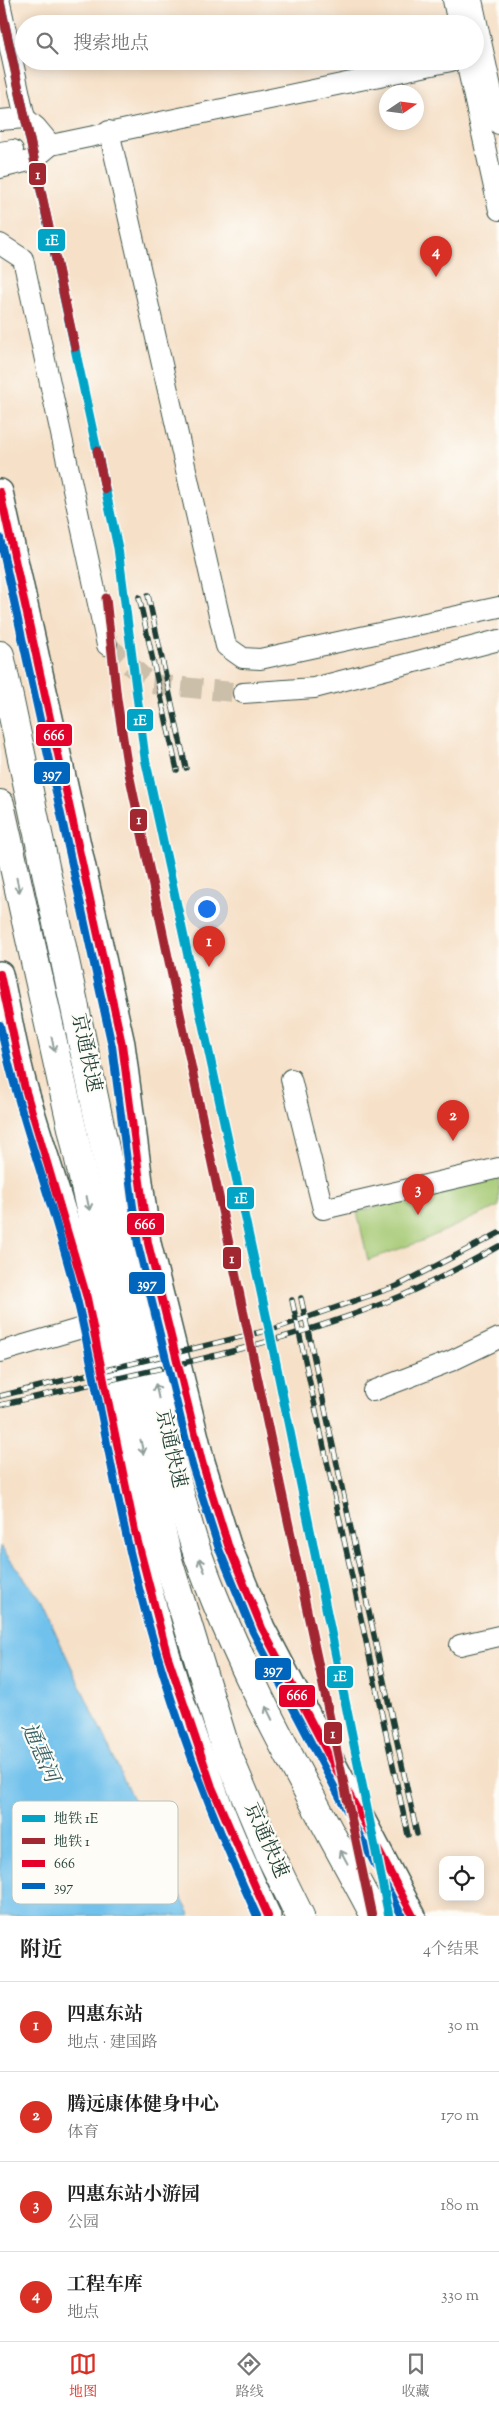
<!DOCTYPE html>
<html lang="zh">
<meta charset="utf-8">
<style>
body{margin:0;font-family:"Sorts Mill Goudy","Noto Serif SC",serif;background:#f6f6f6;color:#222}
.controls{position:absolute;right:15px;bottom:15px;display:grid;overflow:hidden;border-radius:10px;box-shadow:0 2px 12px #0003}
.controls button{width:45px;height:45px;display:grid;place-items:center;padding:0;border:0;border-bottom:1px solid #e0e0e0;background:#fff;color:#222;font:25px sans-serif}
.compass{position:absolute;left:379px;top:85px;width:45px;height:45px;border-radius:50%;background:#fff;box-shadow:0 2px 12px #0003;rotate:77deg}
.you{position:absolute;left:206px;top:908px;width:18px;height:18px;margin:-12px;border:4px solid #fff;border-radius:50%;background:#1a73e8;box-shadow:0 0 0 8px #1a73e833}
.badge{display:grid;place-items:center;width:32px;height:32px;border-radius:50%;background:#d93025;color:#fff;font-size:16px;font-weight:700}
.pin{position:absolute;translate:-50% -41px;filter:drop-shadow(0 1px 2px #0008)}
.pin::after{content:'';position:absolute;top:26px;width:18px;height:15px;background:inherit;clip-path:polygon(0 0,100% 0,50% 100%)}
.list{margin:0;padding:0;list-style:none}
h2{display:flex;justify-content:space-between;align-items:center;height:65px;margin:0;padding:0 20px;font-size:21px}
h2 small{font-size:16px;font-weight:400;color:#767676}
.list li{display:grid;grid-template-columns:32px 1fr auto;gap:15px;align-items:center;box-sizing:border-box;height:90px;padding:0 20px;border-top:1px solid #e0e0e0}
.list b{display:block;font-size:19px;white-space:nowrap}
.list p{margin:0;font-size:16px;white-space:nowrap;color:#767676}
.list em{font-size:16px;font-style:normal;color:#767676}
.icon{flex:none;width:28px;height:28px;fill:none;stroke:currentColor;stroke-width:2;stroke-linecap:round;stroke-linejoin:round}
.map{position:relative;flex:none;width:499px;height:1916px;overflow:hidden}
.search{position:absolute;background:#fff;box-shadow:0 2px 12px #0003;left:15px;right:15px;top:15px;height:55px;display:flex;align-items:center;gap:12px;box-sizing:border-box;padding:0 18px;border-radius:28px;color:#767676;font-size:19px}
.sheet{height:425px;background:#fff}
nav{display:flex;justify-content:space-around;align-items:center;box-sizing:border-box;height:70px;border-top:1px solid #e0e0e0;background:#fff;font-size:14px;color:#767676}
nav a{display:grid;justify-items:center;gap:2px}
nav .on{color:#d93025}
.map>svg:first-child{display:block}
.green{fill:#a5c973;stroke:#628354}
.water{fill:#70c1ec;stroke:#487f90}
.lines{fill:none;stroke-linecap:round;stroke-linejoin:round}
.minor-tunnel{stroke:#cbbfaa;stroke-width:20;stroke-dasharray:20 10;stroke-linecap:butt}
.minor-casing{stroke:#3f554a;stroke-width:22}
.major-casing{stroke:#3f554a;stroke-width:28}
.highway-casing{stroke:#3f554a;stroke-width:30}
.minor{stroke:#fff;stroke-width:20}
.major{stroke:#fff;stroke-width:25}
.highway{stroke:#fff;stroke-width:28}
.rail-casing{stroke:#1f3d34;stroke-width:5.5}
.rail{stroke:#fdfcf7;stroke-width:4;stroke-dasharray:11;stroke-linecap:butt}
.bus-1-casing{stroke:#fdfcf7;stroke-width:11}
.bus-2-casing{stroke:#fdfcf7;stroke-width:11}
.bus-1{stroke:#e4002b;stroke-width:8}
.bus-2{stroke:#0065bd;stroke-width:8}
.metro-1-casing{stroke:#fdfcf7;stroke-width:12}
.metro-2-casing{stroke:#fdfcf7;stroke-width:12}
.metro-1{stroke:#02a4c6;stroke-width:9}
.metro-2{stroke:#a12830;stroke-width:9}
.oneway{stroke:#8f9e9a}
.labels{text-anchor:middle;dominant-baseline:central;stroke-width:4.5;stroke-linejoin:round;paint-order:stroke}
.street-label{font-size:20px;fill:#1f3d34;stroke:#fdfcf7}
.water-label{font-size:21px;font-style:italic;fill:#335e62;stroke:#fdfcf7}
.key{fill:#fdfcf7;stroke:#bac3bc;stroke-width:1}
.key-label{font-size:14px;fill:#1f3d34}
.line-badge{stroke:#fdfcf7;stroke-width:2}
.badge-label{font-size:14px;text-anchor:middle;font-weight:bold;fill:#fff}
</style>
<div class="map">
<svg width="499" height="1916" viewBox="0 0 499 1916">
<rect width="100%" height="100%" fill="#fdfcf7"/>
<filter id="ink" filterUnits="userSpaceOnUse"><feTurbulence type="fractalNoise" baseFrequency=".02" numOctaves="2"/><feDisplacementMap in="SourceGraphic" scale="10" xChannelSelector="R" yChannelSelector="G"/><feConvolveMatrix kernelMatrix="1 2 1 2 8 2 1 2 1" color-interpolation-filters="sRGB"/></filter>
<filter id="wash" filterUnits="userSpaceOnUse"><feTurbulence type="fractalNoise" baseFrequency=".0096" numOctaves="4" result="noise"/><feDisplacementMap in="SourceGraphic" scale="20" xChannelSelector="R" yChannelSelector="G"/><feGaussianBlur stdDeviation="1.12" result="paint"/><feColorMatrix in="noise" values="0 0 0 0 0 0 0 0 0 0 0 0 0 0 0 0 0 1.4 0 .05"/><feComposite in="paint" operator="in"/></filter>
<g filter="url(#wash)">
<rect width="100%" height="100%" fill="#f6e0c7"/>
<!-- green -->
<path class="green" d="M499,1175V1206L422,1241L368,1260L357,1212Z"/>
<!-- water -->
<path class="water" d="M0,1546L40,1599L161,1860L191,1916H0Z"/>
</g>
<g filter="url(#ink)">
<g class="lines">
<!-- minor-tunnel -->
<path class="minor-tunnel" d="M107,645L151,684L243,693"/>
<defs>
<g id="minor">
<path d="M453,0L458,24"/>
<path d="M472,0L499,124"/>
<path d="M0,3L25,118"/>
<path d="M466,61L499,210"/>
<path d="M0,120L25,118L36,127L51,145L451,61"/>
<path d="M109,131L226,646L243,658L260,659L499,607"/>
<path d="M0,152L13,150"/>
<path d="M0,168L33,160L51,145"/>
<path d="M0,244L23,259L107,645"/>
<path d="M243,693L314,688L499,640"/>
<path d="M291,1079L323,1209L499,1168"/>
<path d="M0,1352L92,1325"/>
<path d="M373,1391L451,1361L499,1338"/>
<path d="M460,1645L499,1636"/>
</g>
<g id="major">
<path d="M0,492L122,1044L148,1243L202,1462L228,1545L262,1628L413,1916"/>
<path d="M0,974C8,1011 14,1049 24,1085C44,1156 70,1226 87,1298C107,1386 121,1476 143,1564C172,1685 214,1803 268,1916"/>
</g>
<g id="highway">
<path d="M0,655L172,1464C180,1493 187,1523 197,1552C241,1677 313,1799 375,1916"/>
<path d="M0,804L168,1560L227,1753L270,1855L300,1916"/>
</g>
</defs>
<!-- minor casing -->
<use href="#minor" class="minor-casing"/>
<!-- major casing -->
<use href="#major" class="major-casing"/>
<!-- highway casing -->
<use href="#highway" class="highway-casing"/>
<!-- minor -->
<use href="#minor" class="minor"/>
<!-- major -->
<use href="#major" class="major"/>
<!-- highway -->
<use href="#highway" class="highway"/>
<defs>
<g id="rail">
<path d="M148,595L186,768"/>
<path d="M139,597L177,770"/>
<path d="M301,1298L417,1834"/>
<path d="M292,1300L408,1835"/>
<path d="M0,1396L277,1328L397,1286L499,1233"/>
<path d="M0,1405C134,1373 274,1349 401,1296C435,1281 467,1264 499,1246"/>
</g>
</defs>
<!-- rail casing -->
<use href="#rail" class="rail-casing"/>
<!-- rail -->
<use href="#rail" class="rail"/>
<defs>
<g id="bus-1">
<path d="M0,492L122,1044L148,1243L202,1462L228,1545L262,1628L413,1916"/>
<path d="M0,974L24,1085L87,1298L135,1531L167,1654L212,1787L268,1916"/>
</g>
<g id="bus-2">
<path d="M0,538L112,1046L138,1245L192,1465L219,1549L253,1632L402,1916"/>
<path d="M0,1025C19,1118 55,1206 77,1299C98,1387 111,1476 133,1564C162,1686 205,1803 257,1916"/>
</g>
</defs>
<!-- bus-1 casing -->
<use href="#bus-1" class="bus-1-casing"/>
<!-- bus-2 casing -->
<use href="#bus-2" class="bus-2-casing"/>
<!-- bus-1 -->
<use href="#bus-1" class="bus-1"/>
<!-- bus-2 -->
<use href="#bus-2" class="bus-2"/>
<defs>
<path id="metro-1" d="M0,1L118,548L145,758L269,1329L389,1916"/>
<g id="metro-2">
<path d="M0,2L75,347"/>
<path d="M97,451L105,489"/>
<path d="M106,598L117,699L127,764L372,1916"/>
</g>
</defs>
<!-- metro-1 casing -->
<use href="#metro-1" class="metro-1-casing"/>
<!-- metro-2 casing -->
<use href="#metro-2" class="metro-2-casing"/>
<!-- metro-1 -->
<use href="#metro-1" class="metro-1"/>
<!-- metro-2 -->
<use href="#metro-2" class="metro-2"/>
</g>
<!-- one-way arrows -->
<defs><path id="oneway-shaft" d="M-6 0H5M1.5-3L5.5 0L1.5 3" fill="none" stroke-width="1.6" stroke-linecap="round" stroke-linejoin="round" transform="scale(1.25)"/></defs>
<g class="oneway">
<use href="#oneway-shaft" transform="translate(18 885) rotate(78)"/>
<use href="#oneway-shaft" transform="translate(53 1044) rotate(78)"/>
<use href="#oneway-shaft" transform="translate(88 1203) rotate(78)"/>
<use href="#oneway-shaft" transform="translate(157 1391) rotate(-102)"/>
<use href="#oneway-shaft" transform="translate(142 1447) rotate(78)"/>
<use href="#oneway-shaft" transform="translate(202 1565) rotate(-112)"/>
<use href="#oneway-shaft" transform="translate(269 1713) rotate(-116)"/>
<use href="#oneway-shaft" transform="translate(344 1857) rotate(-118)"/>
</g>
</g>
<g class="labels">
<!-- street labels -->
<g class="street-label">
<text transform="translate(85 1053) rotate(78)">京通快速</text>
<text transform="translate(170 1449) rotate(77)">京通快速</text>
<text transform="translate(265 1841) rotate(66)">京通快速</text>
</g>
<!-- water labels -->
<g class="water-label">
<text transform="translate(39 1753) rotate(66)">通惠河</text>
</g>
</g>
<!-- legend -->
<rect x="12" y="1801" width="166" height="103" rx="8" class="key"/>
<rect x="22" y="1815" width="23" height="7" fill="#02a4c6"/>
<rect x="22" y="1838" width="23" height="6" fill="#a12830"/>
<rect x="22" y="1860" width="23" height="7" fill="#e4002b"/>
<rect x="22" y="1883" width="23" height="6" fill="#0065bd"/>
<g class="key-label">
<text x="54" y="1823">地铁 1E</text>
<text x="54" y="1846">地铁 1</text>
<text x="54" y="1868">666</text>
<text x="54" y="1891">397</text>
</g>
<g class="line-badge">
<rect x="28" y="162" width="19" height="24" rx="5" fill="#a12830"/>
<rect x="37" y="228" width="29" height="24" rx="5" fill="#02a4c6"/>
<rect x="126" y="708" width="28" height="24" rx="5" fill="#02a4c6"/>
<rect x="35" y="723" width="38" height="24" rx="5" fill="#e4002b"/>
<rect x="33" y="761" width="38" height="24" rx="5" fill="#0065bd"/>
<rect x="129" y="808" width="19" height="24" rx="5" fill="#a12830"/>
<rect x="226" y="1186" width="29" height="24" rx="5" fill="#02a4c6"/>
<rect x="126" y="1212" width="39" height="24" rx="5" fill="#e4002b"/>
<rect x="222" y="1246" width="20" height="24" rx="5" fill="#a12830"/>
<rect x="128" y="1271" width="38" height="24" rx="5" fill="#0065bd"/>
<rect x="254" y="1657" width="38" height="24" rx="5" fill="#0065bd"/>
<rect x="326" y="1665" width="28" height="24" rx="5" fill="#02a4c6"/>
<rect x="278" y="1684" width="38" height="24" rx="5" fill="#e4002b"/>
<rect x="323" y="1721" width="20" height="24" rx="5" fill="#a12830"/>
</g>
<g class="badge-label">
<text x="38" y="179">1</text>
<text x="52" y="245">1E</text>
<text x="140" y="725">1E</text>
<text x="54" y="740">666</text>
<text x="52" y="778">397</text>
<text x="139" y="824">1</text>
<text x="241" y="1203">1E</text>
<text x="145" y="1229">666</text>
<text x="232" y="1263">1</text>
<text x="147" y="1288">397</text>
<text x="273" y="1674">397</text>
<text x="340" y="1681">1E</text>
<text x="297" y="1700">666</text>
<text x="333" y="1738">1</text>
</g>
</svg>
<div class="controls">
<button><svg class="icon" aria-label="locate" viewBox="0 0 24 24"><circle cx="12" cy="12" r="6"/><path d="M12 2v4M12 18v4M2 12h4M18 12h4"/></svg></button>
</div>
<svg class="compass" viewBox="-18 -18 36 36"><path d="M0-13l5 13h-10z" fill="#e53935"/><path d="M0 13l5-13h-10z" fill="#767676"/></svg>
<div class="you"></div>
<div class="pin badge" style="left:209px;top:967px">1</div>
<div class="pin badge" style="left:453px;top:1141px">2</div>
<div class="pin badge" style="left:418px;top:1215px">3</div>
<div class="pin badge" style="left:436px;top:277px">4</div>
<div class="search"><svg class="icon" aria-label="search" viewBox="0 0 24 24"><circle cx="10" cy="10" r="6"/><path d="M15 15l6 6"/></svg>搜索地点</div>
</div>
<section class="sheet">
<h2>附近<small>4个结果</small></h2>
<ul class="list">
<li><span class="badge">1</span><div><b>四惠东站</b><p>地点 · 建国路</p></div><em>30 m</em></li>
<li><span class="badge">2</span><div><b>腾远康体健身中心</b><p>体育</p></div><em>170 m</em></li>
<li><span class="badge">3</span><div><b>四惠东站小游园</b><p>公园</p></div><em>180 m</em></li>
<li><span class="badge">4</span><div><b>工程车库</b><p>地点</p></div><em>330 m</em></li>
</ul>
</section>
<nav>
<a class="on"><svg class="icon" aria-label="map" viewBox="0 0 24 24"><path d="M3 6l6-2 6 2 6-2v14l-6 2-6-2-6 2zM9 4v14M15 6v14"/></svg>地图</a>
<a><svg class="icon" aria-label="directions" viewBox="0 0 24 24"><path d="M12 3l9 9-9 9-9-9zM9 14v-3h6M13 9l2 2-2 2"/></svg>路线</a>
<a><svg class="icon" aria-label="saved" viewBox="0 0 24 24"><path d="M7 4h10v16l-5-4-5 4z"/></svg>收藏</a>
</nav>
